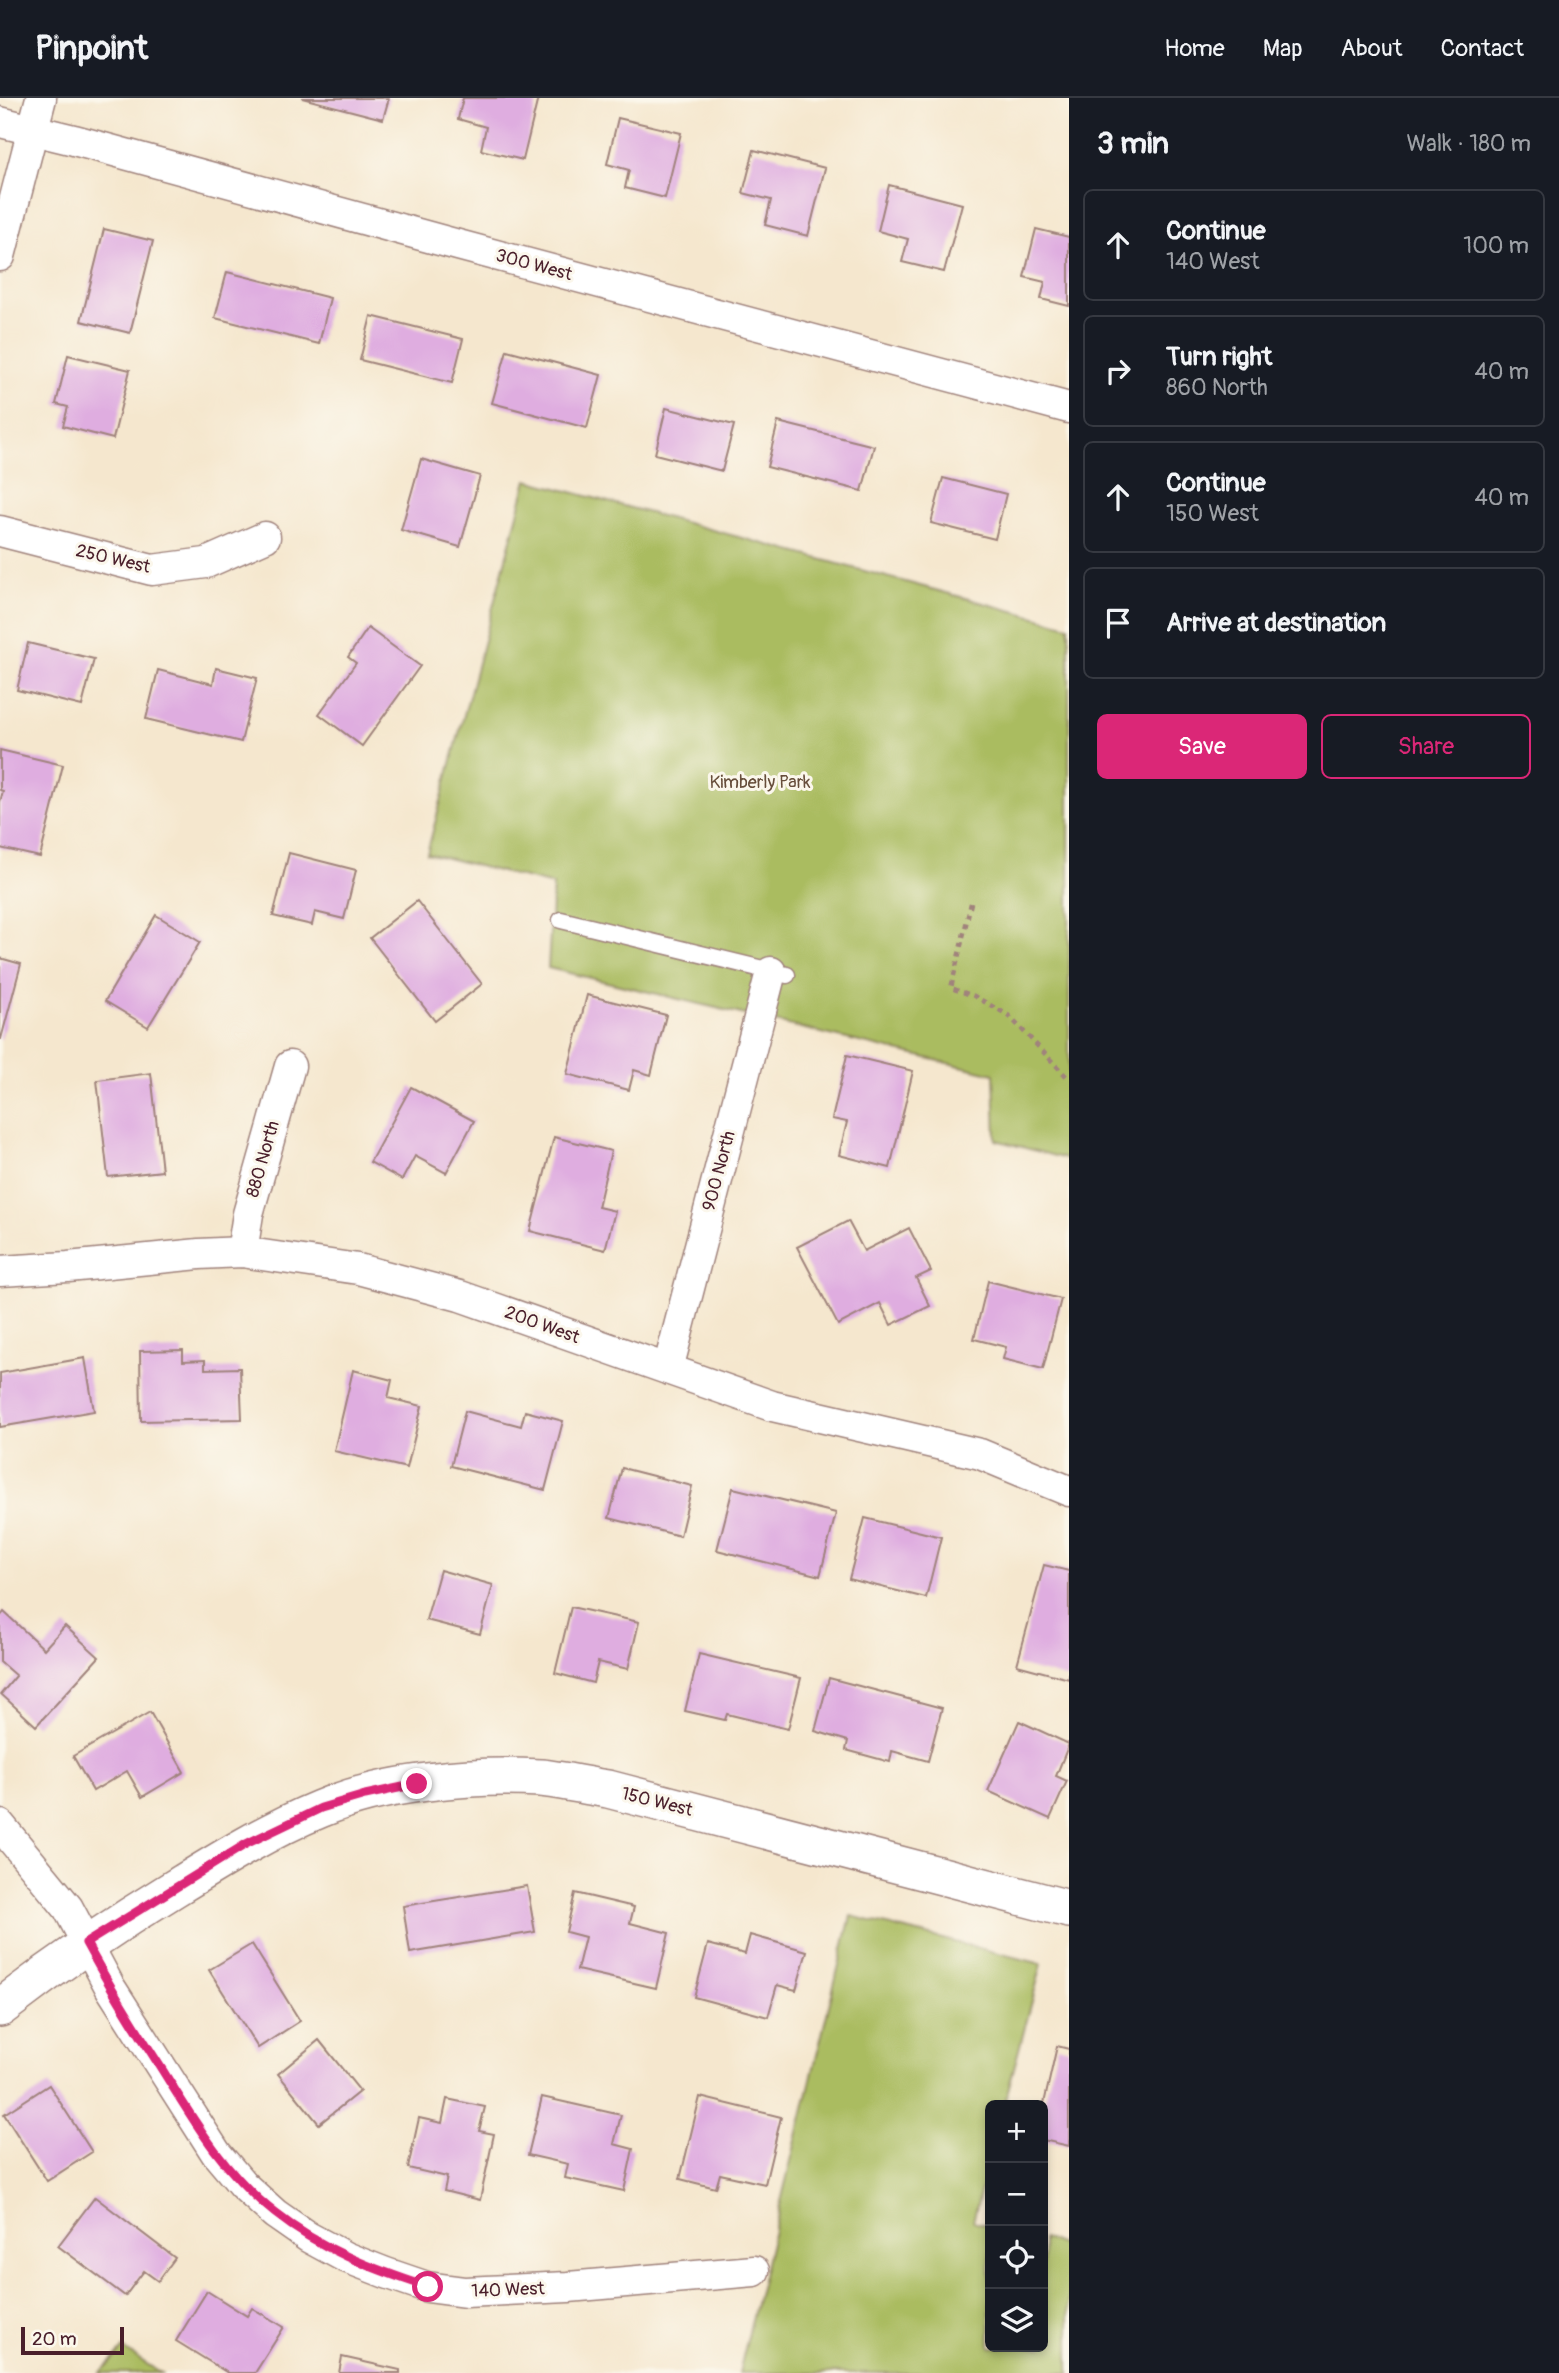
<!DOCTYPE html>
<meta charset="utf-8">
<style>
body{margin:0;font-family:Pangolin,sans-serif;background:#20242c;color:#f1f3f6}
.controls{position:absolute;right:21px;bottom:21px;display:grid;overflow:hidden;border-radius:10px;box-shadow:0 4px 10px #0003}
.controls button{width:63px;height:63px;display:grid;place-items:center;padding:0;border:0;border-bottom:2px solid #363941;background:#171b24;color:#f1f3f6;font:35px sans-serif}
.scale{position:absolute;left:21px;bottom:18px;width:103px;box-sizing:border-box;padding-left:7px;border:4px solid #4a1f2b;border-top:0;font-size:19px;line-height:24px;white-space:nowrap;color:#4a1f2b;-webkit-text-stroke:5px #fbf7ec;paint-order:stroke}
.stop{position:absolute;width:21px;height:21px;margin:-16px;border:5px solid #db2777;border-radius:50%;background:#fff}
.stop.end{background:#db2777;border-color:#fff;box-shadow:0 2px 7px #0008}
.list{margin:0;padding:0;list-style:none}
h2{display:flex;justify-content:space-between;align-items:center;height:91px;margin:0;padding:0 28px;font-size:30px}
h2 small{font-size:23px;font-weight:400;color:#9ea1a6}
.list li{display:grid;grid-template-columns:46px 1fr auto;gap:21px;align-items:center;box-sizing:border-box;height:112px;margin:0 14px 14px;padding:0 14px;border:2px solid #363941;border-radius:10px}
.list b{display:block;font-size:26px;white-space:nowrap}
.list p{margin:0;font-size:23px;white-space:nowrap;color:#9ea1a6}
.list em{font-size:23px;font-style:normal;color:#9ea1a6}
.actions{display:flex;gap:14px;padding:21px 28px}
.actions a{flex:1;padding:16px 0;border:2px solid #db2777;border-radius:10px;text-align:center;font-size:24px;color:#db2777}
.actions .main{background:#db2777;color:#fff}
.icon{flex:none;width:38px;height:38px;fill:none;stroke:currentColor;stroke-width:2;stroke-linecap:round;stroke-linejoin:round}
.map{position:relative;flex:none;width:1069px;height:2275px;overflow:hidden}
header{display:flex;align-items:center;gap:42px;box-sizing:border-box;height:98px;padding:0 35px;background:#171b24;border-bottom:2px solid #363941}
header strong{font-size:33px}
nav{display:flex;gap:38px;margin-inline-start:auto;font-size:24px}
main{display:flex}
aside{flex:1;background:#171b24}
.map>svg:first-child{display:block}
.green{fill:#aabc60;stroke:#7a6e46;stroke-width:2}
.building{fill:#dfade0}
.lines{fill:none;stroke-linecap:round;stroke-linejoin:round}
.service-casing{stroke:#a0837c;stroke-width:19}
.minor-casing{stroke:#a0837c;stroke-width:33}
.tertiary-casing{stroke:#a0837c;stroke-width:40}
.path{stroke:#a0837c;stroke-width:4.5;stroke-dasharray:5 5;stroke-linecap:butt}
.service{stroke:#fff;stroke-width:16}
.minor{stroke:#fff;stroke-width:30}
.tertiary{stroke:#fff;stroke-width:37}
.route{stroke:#db2777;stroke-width:9}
.labels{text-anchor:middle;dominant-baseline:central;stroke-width:6;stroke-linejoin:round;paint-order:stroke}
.street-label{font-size:18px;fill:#4a1f2b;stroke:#fbf7ec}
.park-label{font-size:18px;fill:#674e3b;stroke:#fbf7ec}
</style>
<header>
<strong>Pinpoint</strong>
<nav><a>Home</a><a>Map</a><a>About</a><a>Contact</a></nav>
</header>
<main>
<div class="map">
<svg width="1069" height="2275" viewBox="0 0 1069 2275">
<rect width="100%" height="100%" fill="#fbf7ec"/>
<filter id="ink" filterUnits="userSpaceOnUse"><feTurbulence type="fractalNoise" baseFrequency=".0143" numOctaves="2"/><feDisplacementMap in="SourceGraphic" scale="14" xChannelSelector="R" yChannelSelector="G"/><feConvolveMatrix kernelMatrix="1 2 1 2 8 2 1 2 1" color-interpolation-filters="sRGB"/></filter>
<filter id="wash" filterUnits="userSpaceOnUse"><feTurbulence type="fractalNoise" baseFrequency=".00686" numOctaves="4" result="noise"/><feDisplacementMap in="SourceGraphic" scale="28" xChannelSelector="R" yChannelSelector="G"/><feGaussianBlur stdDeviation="1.57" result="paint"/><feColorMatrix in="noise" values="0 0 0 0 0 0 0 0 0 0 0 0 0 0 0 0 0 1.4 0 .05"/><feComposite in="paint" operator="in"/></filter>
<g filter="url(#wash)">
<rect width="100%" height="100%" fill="#f5e7ce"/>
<!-- green -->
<g class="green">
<path d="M527,382L1069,528V1062L996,1042L994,976L548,870L553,787L427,755Z"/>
<path d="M851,1818L1042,1866L1004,2007H990V2058L973,2123L990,2128V2249H1043V2141L1069,2148V2275H739Z"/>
<path d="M123,2251L161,2275H100Z"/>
</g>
<g id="blocks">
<!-- building -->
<g class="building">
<path d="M302,0H389L383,21Z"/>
<path d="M463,0H538L523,62L481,52L486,29L458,21Z"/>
<path d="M618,20L681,35L665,100L625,90L629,72L607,66Z"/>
<path d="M754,52L825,70L808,138L765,127L771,102L743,95Z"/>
<path d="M889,87L962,106L944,174L902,164L908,141L878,133Z"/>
<path d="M104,131L153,143L130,235L81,223Z"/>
<path d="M1036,131L1069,139V208L1041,201L1045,184L1024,179Z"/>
<path d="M227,174L330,200L319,246L215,220Z"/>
<path d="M371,218L463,241L452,285L360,262Z"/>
<path d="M507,252L601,277L587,330L492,305Z"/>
<path d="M68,257L130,272L113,341L63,328L68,309L56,306Z"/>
<path d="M666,310L734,327L722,373L655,356Z"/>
<path d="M778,324L874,348L862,393L767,369Z"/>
<path d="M421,361L480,378L460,449L401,432Z"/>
<path d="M943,380L1006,396L995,441L931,425Z"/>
<path d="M368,530L420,568L362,648L319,616L356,565L348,559Z"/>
<path d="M28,545L94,561L82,608L17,592Z"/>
<path d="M216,570L257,580L241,644L146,621L158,572L213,586Z"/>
<path d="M0,652L63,667L40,759L0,750V704L3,693L0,692Z"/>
<path d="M289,755L356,772L344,821L315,814L312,827L273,818Z"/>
<path d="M417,803L482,886L435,923L370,840Z"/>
<path d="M156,817L200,844L148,929L105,903Z"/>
<path d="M0,860L21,866L1,941H0Z"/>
<path d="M587,897L666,917L651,977L634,972L629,992L567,976Z"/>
<path d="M847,957L913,973L890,1070L839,1057L847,1024L832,1021Z"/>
<path d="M151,975L162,1073L108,1079L97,982Z"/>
<path d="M411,989L474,1023L446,1075L415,1058L402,1082L370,1064Z"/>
<path d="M554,1039L611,1053L598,1109L615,1113L605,1152L530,1133Z"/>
<path d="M848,1123L864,1153L909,1130L931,1173L916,1180L930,1208L891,1227L880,1205L838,1227L797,1149Z"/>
<path d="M988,1183L1061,1201L1043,1271L1003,1261L1006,1249L974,1241Z"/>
<path d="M183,1252V1263L205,1262V1271L240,1270L242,1321L141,1323L140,1253Z"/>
<path d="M85,1260L94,1313L0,1329V1275Z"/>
<path d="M353,1272L392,1282L388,1300L422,1308L407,1370L334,1353Z"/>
<path d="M465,1313L521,1328L525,1313L563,1323L545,1392L451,1368Z"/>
<path d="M622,1370L692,1388L680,1438L609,1420Z"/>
<path d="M733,1390L836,1415L820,1478L717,1452Z"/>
<path d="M865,1420L941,1439L926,1500L849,1481Z"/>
<path d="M1044,1467L1069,1473V1581L1017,1567Z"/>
<path d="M440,1472L493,1487L480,1536L426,1522Z"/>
<path d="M571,1509L639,1524L628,1571L598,1564L593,1585L555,1575Z"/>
<path d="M4,1514L44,1551L65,1528L99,1559L36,1628L1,1596L16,1578L0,1564V1519Z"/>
<path d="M699,1556L801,1580L788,1631L727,1616L725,1622L685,1613Z"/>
<path d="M829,1580L942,1610L928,1663L892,1653L890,1664L846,1652L848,1643L815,1633Z"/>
<path d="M150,1614L184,1674L142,1699L127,1673L93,1693L73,1658Z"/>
<path d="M1019,1623L1069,1646L1056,1678L1067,1683L1050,1721L988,1693Z"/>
<path d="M527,1788L535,1834L410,1855L403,1808Z"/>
<path d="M575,1795L634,1809L630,1825L669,1835L656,1890L577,1872L585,1839L566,1834Z"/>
<path d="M750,1837L807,1853L796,1892L777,1887L768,1919L694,1899L708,1846L745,1856Z"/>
<path d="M252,1846L300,1923L258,1950L209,1872Z"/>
<path d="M319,1942L360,1993L319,2026L278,1976Z"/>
<path d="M1057,1948L1069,1951V2048L1043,2042V2010Z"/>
<path d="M49,1987L92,2054L47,2083L4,2016Z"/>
<path d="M542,1999L621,2017L614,2046L633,2051L624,2093L565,2080L568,2066L528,2057Z"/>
<path d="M700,1999L781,2019L765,2086L720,2076L716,2090L680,2081Z"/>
<path d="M447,2001L485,2009L479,2033L494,2036L480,2102L444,2093L447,2079L408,2070L419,2020L442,2025Z"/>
<path d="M95,2099L175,2160L158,2183L144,2173L125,2198L58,2148Z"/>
<path d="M207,2193L247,2218L252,2210L284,2229L255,2275H228L176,2243Z"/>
<path d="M342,2259L400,2272V2275H339Z"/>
</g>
</g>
</g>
<g filter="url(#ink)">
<use href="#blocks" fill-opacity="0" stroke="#a0837c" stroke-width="2"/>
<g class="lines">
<defs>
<path id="service" d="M561,822L787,877"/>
<g id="minor">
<path d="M0,24L74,42L458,147L1069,310"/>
<path d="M0,158L41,0"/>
<path d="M0,433L152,472L206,465L265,439"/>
<path d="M242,1154L248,1116L290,968"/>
<path d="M0,1173L68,1169L199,1156L242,1154L358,1171L460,1198L772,1308L980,1356L1069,1393"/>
<path d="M668,1271L771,874"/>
<path d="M0,1727L68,1810L110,1889L216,2055L243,2087L275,2116L308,2139L345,2159L386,2175L427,2189L465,2194L568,2189L754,2173"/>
</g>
<path id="tertiary" d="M0,1910C57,1866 114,1827 175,1790C222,1761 269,1732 320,1711C383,1684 472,1676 540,1680C562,1682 586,1688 608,1691L1069,1811"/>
</defs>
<!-- service casing -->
<use href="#service" class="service-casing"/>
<!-- minor casing -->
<use href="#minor" class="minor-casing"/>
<!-- tertiary casing -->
<use href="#tertiary" class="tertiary-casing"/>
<!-- path -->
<path class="path" d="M971,805L951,890L974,898L1008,917L1069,981"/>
<!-- service -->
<use href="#service" class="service"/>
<!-- minor -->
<use href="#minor" class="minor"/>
<!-- tertiary -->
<use href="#tertiary" class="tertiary"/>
</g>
</g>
<g class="lines" filter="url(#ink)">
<!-- route -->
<path class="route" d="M417,1686L365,1697L321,1710L246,1746L86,1845C110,1889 136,1931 163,1973C195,2025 226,2077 275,2115C320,2151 373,2171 428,2189"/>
</g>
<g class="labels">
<!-- street labels -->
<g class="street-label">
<text transform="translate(534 167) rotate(15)">300 West</text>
<text transform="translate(113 461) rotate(13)">250 West</text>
<text transform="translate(263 1061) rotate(-74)">880 North</text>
<text transform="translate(719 1073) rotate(-75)">900 North</text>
<text transform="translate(542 1227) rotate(20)">200 West</text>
<text transform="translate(657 1704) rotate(14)">150 West</text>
<text transform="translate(508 2192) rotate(-2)">140 West</text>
</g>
<!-- park labels -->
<g class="park-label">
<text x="760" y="684">Kimberly Park</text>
</g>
</g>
</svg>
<div class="controls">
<button>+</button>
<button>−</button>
<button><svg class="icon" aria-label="locate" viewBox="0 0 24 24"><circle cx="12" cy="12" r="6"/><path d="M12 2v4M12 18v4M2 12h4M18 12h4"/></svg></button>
<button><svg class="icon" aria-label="layers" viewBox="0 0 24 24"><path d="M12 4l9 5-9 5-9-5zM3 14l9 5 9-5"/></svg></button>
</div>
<div class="scale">20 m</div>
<div class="stop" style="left:428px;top:2189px"></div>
<div class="stop end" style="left:417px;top:1686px"></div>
</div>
<aside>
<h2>3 min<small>Walk · 180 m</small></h2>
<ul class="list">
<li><svg class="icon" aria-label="ahead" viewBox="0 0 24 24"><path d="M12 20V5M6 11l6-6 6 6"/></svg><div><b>Continue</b><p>140 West</p></div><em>100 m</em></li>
<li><svg class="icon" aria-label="right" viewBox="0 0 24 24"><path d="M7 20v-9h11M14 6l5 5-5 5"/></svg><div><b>Turn right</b><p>860 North</p></div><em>40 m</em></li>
<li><svg class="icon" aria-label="ahead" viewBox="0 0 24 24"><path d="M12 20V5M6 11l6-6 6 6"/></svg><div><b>Continue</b><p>150 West</p></div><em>40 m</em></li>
<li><svg class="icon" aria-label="arrive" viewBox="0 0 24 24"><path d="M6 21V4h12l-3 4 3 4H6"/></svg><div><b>Arrive at destination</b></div></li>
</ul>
<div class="actions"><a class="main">Save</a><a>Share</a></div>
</aside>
</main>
